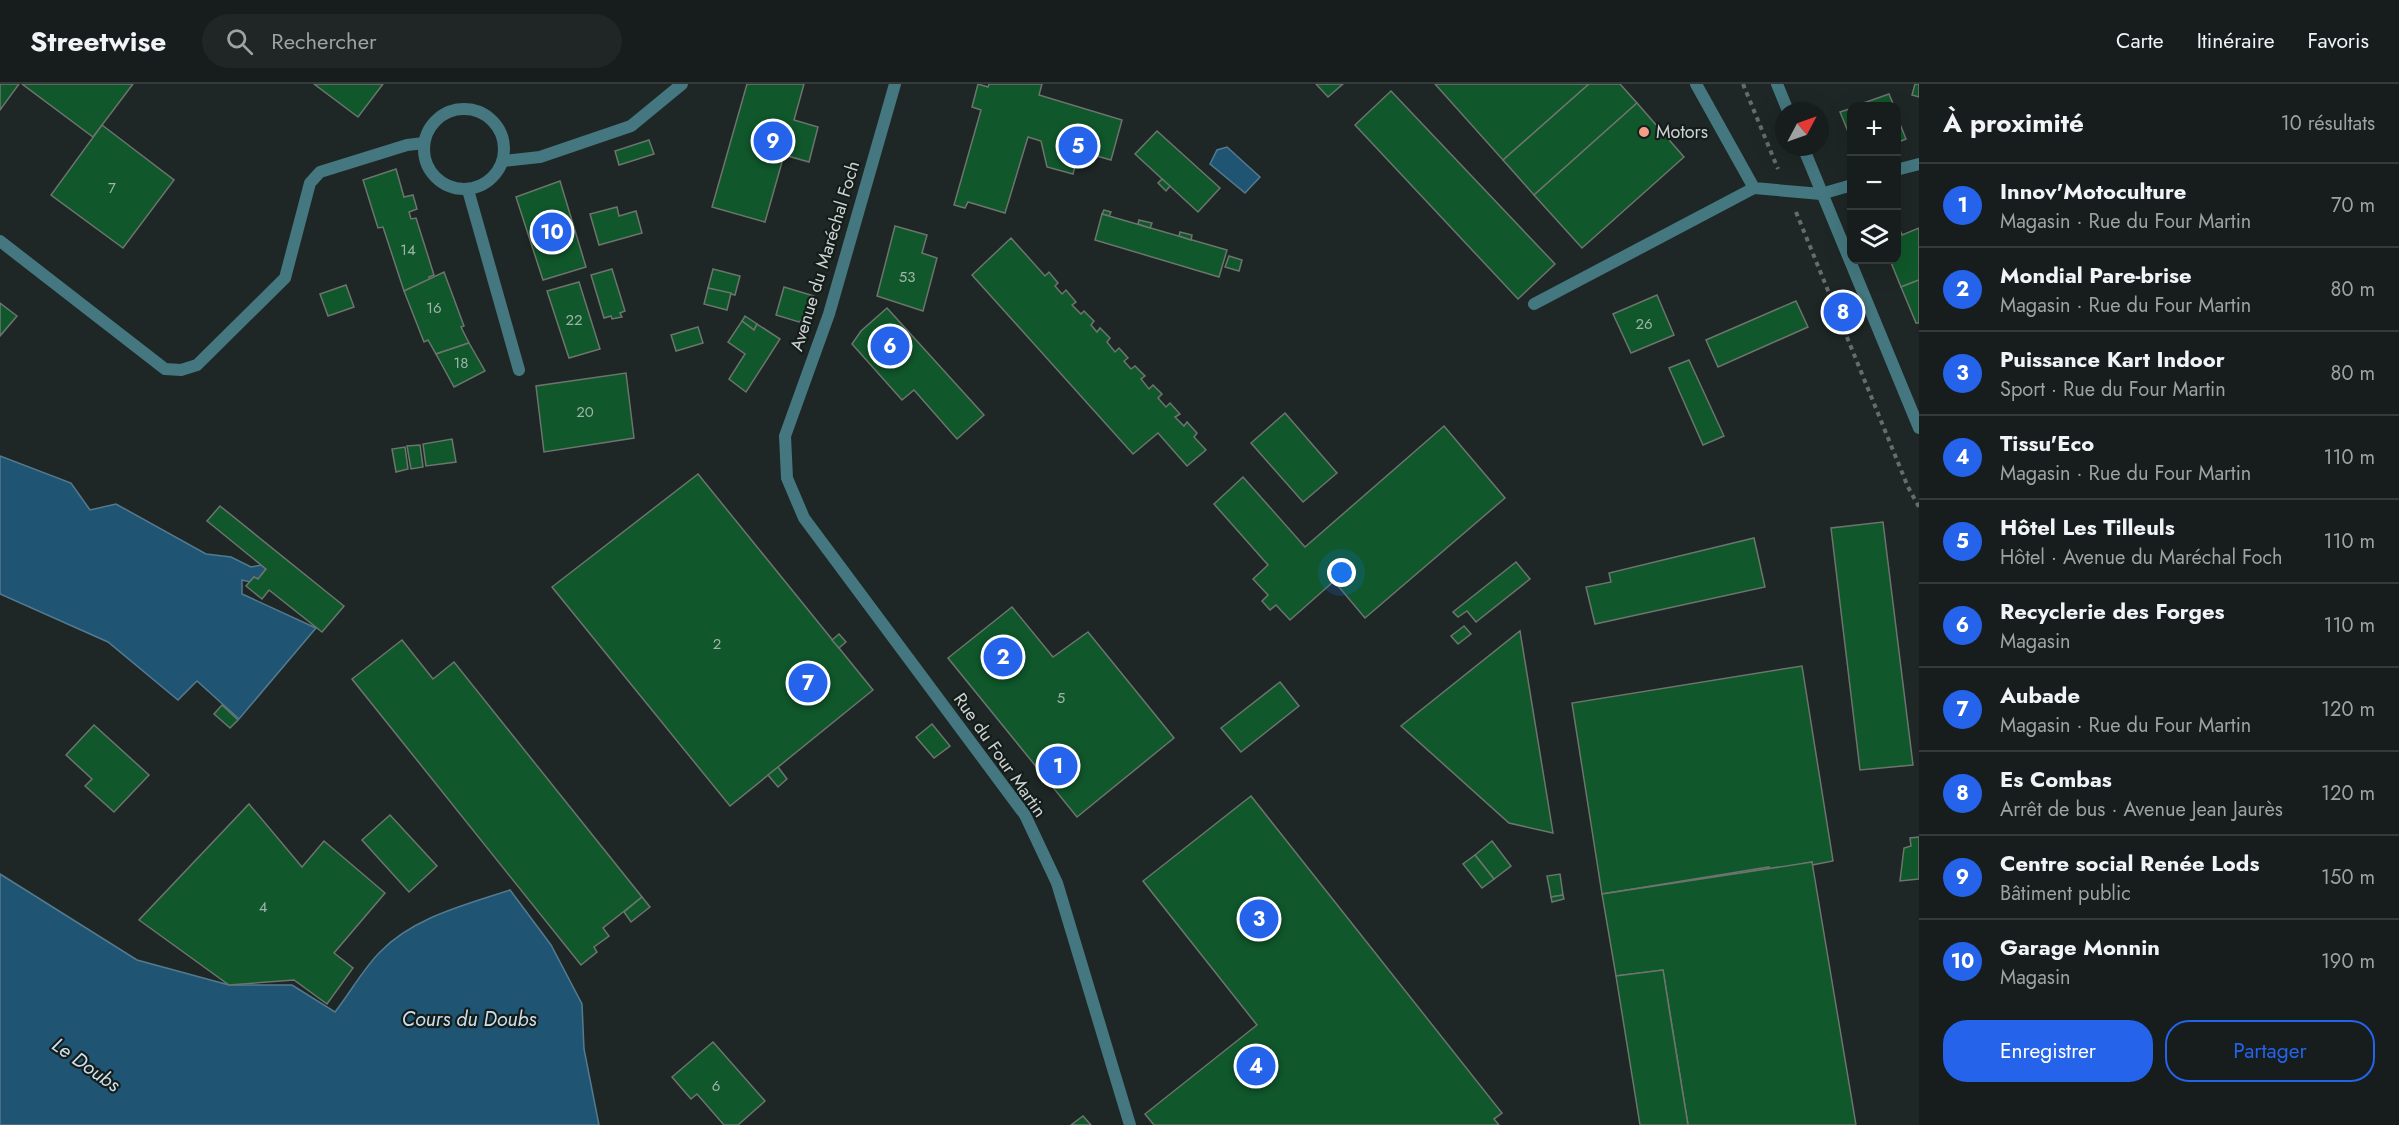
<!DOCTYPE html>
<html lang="fr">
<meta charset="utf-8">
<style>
body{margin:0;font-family:Jost,sans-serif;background:#1f2625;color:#f1f3f6}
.controls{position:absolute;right:18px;top:18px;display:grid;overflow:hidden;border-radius:12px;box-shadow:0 6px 24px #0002}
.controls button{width:54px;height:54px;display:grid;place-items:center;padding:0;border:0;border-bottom:2px solid #353b3b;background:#161d1c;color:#f1f3f6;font:30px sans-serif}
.compass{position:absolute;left:1775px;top:18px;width:54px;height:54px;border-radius:50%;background:#161d1c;box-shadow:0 6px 24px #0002;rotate:49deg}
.you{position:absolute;left:1342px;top:489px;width:21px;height:21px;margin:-15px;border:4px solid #fff;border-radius:50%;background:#1a73e8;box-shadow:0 0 0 9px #1a73e833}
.badge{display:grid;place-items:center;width:39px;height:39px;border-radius:50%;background:#2563eb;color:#fff;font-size:20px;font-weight:700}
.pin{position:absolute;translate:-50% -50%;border:3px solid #fff;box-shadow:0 2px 6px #0006}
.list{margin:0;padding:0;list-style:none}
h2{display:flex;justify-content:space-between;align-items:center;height:78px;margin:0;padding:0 24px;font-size:26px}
h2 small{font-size:20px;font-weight:400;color:#9ea2a3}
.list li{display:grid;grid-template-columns:39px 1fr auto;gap:18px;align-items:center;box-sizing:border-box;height:84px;padding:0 24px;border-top:2px solid #353b3b}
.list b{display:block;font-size:22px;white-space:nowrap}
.list p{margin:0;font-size:20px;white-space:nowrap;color:#9ea2a3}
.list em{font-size:20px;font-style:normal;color:#9ea2a3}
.actions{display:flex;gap:12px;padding:18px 24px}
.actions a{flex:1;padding:14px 0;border:2px solid #2563eb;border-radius:24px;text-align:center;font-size:21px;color:#2563eb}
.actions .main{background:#2563eb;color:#fff}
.icon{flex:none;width:33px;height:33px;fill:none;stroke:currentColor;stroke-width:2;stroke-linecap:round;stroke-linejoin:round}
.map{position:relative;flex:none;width:1919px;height:1041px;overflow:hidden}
header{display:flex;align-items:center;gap:36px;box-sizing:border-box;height:84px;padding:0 30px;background:#161d1c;border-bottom:2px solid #353b3b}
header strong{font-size:28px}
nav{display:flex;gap:33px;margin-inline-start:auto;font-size:21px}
.search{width:420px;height:54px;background:#1f2625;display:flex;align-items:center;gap:15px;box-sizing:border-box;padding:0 21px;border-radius:33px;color:#9ea2a3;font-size:22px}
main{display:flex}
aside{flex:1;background:#161d1c}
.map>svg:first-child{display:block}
.water{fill:#205473;stroke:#547a90;stroke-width:1.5}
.building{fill:#10572b;stroke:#6d746e;stroke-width:1.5}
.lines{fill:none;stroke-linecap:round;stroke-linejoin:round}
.path{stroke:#656c6b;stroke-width:4;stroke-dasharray:4.5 4.5;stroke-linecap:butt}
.service{stroke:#44777f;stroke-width:12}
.minor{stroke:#44777f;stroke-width:12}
.tertiary{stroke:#44777f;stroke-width:12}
.poi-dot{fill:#f49e89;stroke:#151d1b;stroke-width:2}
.labels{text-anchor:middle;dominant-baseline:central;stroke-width:4.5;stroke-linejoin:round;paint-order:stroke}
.number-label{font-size:15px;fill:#9eb4a8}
.poi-label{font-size:18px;fill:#ced3d2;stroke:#151d1b;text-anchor:start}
.street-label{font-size:18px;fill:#ced3d2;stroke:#151d1b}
.water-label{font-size:20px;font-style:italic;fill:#cbe0ef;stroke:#151d1b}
</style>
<header>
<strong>Streetwise</strong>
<div class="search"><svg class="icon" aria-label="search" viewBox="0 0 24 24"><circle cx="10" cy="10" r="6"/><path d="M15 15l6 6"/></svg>Rechercher</div>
<nav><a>Carte</a><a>Itinéraire</a><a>Favoris</a></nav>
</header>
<main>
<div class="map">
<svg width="1919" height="1041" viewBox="0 0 1919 1041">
<rect width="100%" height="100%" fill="#1e2725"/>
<!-- water -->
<g class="water">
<path d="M1227,63L1260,93L1245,109L1210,80L1217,66Z"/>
<path d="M0,372L71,399L90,426L116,420L206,470L231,473L251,483L261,481L266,485L258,495L254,493L250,498L242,496V510L316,544L239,635L197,597L178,616L108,558L0,510Z"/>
<path d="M0,790L137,876L229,901H292L335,928C350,909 363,885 380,868C414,833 465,821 510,806L551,861L582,920L584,965L599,1041H0Z"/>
</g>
<!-- building -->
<g class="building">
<path d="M0,0H19L0,26Z"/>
<path d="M22,0H133L93,53Z"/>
<path d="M314,0H383L358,33Z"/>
<path d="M747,0H804L794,36L818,43L809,78L784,71L765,138L712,123Z"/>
<path d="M978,0L988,3L989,0H1042L1039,11L1122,36L1111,76L1079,67L1073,90L1047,83L1041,57L1028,53L1005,129L968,118L965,124L954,121L981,26L972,23Z"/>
<path d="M1316,0H1343L1328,13Z"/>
<path d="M1435,0H1589L1503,76Z"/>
<path d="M1589,0H1620L1637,19L1534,111L1503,76Z"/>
<path d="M1915,0H1919V13L1912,11Z"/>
<path d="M1391,7L1555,180L1518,215L1355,41Z"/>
<path d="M1889,10L1894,22H1855Z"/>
<path d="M1637,19L1684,73L1582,164L1534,111Z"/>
<path d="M1852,24V57L1840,28Z"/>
<path d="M1896,30L1906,55L1896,59Z"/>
<path d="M102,41L174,96L123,164L51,111Z"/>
<path d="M1157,47L1220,104L1198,128L1135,70Z"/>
<path d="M649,56L654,70L619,81L615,67Z"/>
<path d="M396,85L404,113L413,111L417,125L409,128L411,135L416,134L434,191L429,193L430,196L404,207L383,143L378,144L363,96Z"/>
<path d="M1162,95L1170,102L1166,107L1158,99Z"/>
<path d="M560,97L586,183L543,196L516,113Z"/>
<path d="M617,123L619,132L636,127L642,149L599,161L590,130Z"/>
<path d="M1104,126L1111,128L1109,132L1102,130Z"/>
<path d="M1102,130L1227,166L1219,193L1095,156Z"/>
<path d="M1139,136L1152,139L1150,144L1138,140Z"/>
<path d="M895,142L927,151L922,169L937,174L923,227L877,212Z"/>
<path d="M1919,144V196L1901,203L1890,176H1896V147L1900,146L1902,151Z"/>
<path d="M1180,148L1192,151L1191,156L1179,152Z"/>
<path d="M1011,154L1045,192L1049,188L1058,199L1055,202L1062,210L1066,206L1076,218L1072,221L1081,230L1084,227L1094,237L1091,241L1097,248L1100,244L1110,254L1107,258L1115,268L1119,264L1128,274L1124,277L1131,285L1135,282L1145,292L1141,295L1149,305L1153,301L1162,310L1158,314L1166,323L1170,319L1180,330L1175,333L1184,342L1187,338L1197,349L1194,353L1206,366L1187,382L1158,349L1133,370L972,191Z"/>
<path d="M1229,172L1242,176L1239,187L1225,183Z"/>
<path d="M612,185L625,227L620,229L622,233L612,235L611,232L604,234L591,191Z"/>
<path d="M713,185L740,192L735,211L708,204Z"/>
<path d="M444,188L464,242L461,243L469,259L436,270L428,256L424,258L404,207Z"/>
<path d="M1919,196V239H1916L1901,203Z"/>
<path d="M579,198L600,265L569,274L547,207Z"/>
<path d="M346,201L354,223L328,232L320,210Z"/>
<path d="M784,203L814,212L808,230L799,238L776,231Z"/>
<path d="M708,204L731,209L727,226L704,220Z"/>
<path d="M1657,211L1674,251L1631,269L1613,230Z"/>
<path d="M1796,217L1808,243L1718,283L1706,256Z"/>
<path d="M0,219L17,232L0,252Z"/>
<path d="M887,224L984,331L957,355L914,306L902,316L852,260L861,247Z"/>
<path d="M745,232L757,240L754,246L742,237Z"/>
<path d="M742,237L754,246L757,240L780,255L746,308L729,295L745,270L728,258Z"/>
<path d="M698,243L703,259L676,267L671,251Z"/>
<path d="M469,259L485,287L454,303L436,270Z"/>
<path d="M1689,276L1724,352L1703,361L1669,284Z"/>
<path d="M626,289L634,354L544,368L536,302Z"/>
<path d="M1285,329L1337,389L1303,418L1251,359Z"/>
<path d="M1444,342L1505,414L1365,534L1334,497L1290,536L1276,521L1270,526L1262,517L1268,511L1253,495L1268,481L1214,420L1243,393L1305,463Z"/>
<path d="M452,355L456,378L426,382L423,360Z"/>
<path d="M420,361L423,383L411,385L407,362Z"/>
<path d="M405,363L408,385L396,388L392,365Z"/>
<path d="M698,390L873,606L730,722L552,503Z"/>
<path d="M220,422L344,522L322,548L269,506L262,515L246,502L254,493L258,495L266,485L207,437Z"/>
<path d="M1883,438L1913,681L1860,686L1831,444Z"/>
<path d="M1754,454L1765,503L1595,540L1586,503L1611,498L1609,489Z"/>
<path d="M1516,478L1530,495L1476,538L1467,527L1458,533L1453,528Z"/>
<path d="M1012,523L1053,573L1088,548L1174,654L1077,733L948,574Z"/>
<path d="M1464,542L1471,550L1458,560L1451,552Z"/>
<path d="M1520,547L1553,749L1509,739L1401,642Z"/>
<path d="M839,550L846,558L839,564L832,556Z"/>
<path d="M402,556L433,595L454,578L642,813L603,844L609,852L594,863L597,868L581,881L352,595Z"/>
<path d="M1802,582L1833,777L1812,781V778L1769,786V783L1602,810L1572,619Z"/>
<path d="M1280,598L1299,622L1241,668L1221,644Z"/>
<path d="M222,621L238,636L230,644L214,630Z"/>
<path d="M932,640L950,662L934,674L916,653Z"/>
<path d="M94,641L149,691L114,728L85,702L92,695L66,671Z"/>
<path d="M778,683L787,695L778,703L768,691Z"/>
<path d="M1251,712L1502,1029L1494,1035L1499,1041H1154L1145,1030L1257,941L1143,797Z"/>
<path d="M249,720L302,783L324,757L385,809L334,869L353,884L327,920L294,896L229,901L139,836Z"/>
<path d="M390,731L437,782L409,808L362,756Z"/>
<path d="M1919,753V795L1900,797L1904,764L1911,762L1910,754Z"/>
<path d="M1492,757L1511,782L1494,795L1475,771Z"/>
<path d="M1475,771L1494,795L1482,804L1463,780Z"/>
<path d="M1812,778L1856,1041H1688L1663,886L1616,892L1602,810Z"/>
<path d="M1560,790L1563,811L1551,813L1547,792Z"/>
<path d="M1563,811L1564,815L1552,818L1551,813Z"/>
<path d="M642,813L650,823L631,838L624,828Z"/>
<path d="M1663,886L1672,943L1688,1041H1640L1616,892Z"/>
<path d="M713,958L765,1017L738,1041H724L697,1010L691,1015L672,993Z"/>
<path d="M1083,1032L1091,1041H1071Z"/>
</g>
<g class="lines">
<!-- path -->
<g class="path">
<path d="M1743,0L1778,85"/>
<path d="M1796,128L1908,403L1919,423"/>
</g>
<!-- service -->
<g class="service">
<path d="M1696,0L1754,104L1821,110"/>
<path d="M1534,220L1754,104"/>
</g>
<!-- minor -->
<g class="minor">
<path d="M895,0L829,230L785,352L787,394L804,434L1025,731L1057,799L1130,1041"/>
<circle cx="464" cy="65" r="40"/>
<path d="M503,77L540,73L631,42L682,0"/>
<path d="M1896,86L1919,80"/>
<path d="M468,106L519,286"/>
<path d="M1821,110L1852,101"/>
<path d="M0,157L165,285L181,286L197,281L285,194L310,99L320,88L407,61L424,59"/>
</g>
<!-- tertiary -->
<g class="tertiary">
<path d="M1777,0L1788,27"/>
<path d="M1803,63L1919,344"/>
</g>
</g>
<!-- markers -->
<circle class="poi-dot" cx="1644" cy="48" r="6"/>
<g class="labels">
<!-- number labels -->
<g class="number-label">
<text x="112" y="104">7</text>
<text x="408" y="166">14</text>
<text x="907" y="193">53</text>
<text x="434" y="224">16</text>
<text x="574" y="236">22</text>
<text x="1644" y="240">26</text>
<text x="461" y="279">18</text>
<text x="585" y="328">20</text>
<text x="717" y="560">2</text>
<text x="1061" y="614">5</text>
<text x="263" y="823">4</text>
<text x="716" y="1002">6</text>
</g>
<!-- poi labels -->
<g class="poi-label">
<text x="1656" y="48">Motors</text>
</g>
<!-- street labels -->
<g class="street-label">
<text transform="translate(825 172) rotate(-73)">Avenue du Maréchal Foch</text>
<text transform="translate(1000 671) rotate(55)">Rue du Four Martin</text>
</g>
<!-- water labels -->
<g class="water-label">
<text x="469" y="935">Cours du Doubs</text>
<text transform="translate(86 981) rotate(35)">Le Doubs</text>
</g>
</g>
</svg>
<div class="controls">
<button>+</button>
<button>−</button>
<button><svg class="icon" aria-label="layers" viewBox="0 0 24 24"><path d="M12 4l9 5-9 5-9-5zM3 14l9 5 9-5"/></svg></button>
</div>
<svg class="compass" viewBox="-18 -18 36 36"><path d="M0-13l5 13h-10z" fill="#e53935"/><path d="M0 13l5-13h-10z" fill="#9ea2a3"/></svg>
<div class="you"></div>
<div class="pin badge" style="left:1058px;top:682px">1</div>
<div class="pin badge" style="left:1003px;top:573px">2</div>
<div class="pin badge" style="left:1259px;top:835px">3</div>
<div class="pin badge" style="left:1256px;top:982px">4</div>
<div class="pin badge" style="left:1078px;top:62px">5</div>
<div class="pin badge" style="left:890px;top:262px">6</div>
<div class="pin badge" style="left:808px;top:599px">7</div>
<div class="pin badge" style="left:1843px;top:228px">8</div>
<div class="pin badge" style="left:773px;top:57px">9</div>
<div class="pin badge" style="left:552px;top:148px">10</div>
</div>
<aside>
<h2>À proximité<small>10 résultats</small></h2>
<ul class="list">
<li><span class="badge">1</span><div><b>Innov'Motoculture</b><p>Magasin · Rue du Four Martin</p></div><em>70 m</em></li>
<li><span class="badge">2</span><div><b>Mondial Pare-brise</b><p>Magasin · Rue du Four Martin</p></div><em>80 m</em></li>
<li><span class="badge">3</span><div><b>Puissance Kart Indoor</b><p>Sport · Rue du Four Martin</p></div><em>80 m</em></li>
<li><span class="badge">4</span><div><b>Tissu'Eco</b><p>Magasin · Rue du Four Martin</p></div><em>110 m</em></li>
<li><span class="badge">5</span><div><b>Hôtel Les Tilleuls</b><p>Hôtel · Avenue du Maréchal Foch</p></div><em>110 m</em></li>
<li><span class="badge">6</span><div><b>Recyclerie des Forges</b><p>Magasin</p></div><em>110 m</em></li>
<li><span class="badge">7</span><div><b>Aubade</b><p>Magasin · Rue du Four Martin</p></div><em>120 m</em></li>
<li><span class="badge">8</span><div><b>Es Combas</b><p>Arrêt de bus · Avenue Jean Jaurès</p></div><em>120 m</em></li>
<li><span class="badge">9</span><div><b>Centre social Renée Lods</b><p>Bâtiment public</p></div><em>150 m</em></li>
<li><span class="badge">10</span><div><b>Garage Monnin</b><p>Magasin</p></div><em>190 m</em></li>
</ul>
<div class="actions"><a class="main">Enregistrer</a><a>Partager</a></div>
</aside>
</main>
